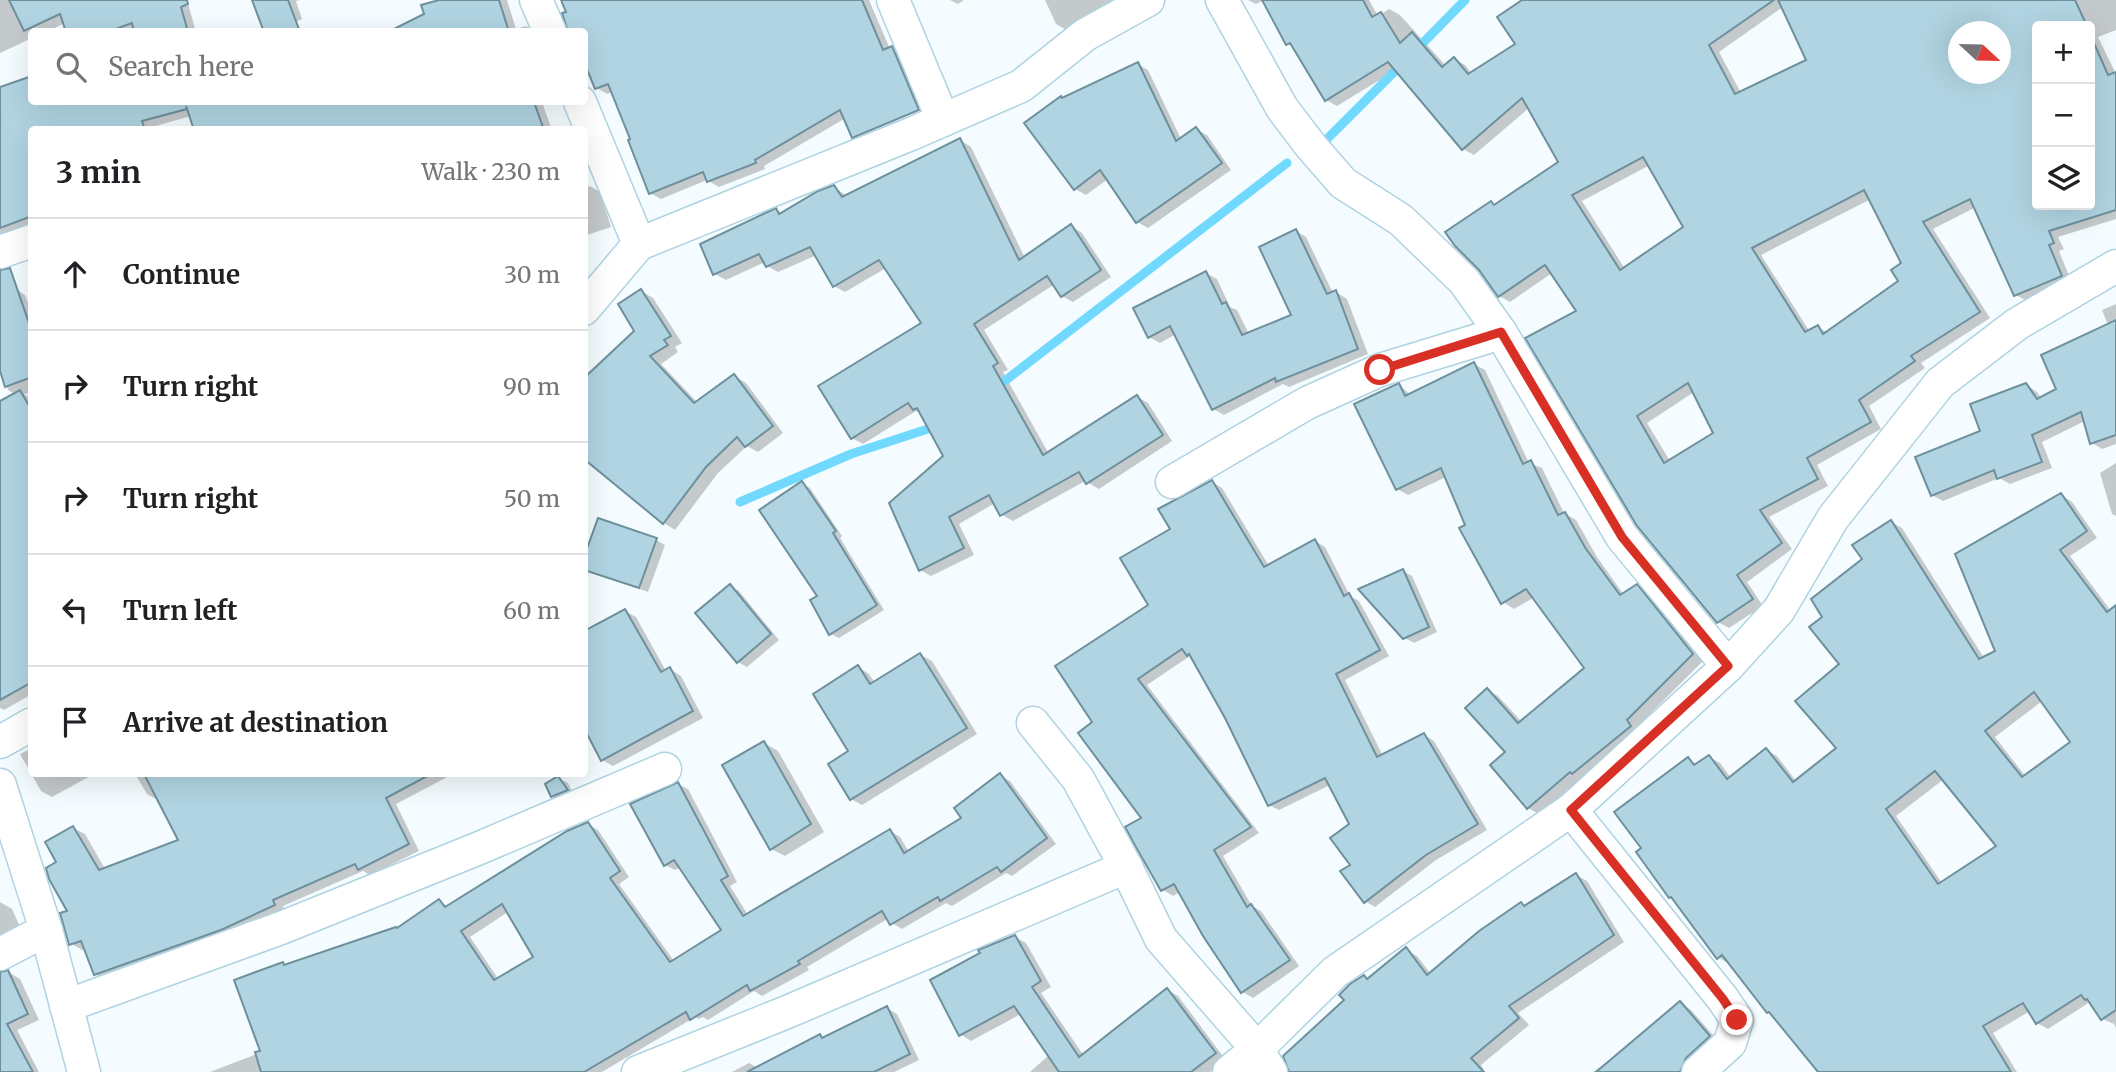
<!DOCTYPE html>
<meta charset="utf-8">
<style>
body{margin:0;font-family:Merriweather,serif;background:#f2f2f2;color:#202124}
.controls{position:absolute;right:21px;top:21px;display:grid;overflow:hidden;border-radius:7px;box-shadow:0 7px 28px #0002}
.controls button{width:63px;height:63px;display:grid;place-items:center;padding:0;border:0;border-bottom:2px solid #e0e0e0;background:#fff;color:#202124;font:35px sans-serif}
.compass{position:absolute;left:1948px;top:21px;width:63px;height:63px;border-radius:50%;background:#fff;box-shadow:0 7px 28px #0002;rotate:112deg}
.stop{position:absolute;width:21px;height:21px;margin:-16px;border:5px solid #d93025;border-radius:50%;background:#fff}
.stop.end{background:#d93025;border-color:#fff;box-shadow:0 2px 7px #0008}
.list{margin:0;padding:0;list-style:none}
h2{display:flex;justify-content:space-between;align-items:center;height:91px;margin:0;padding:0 28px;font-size:30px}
h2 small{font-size:23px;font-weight:400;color:#757577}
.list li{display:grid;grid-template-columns:46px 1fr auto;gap:21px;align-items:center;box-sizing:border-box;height:112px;padding:0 28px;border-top:2px solid #e0e0e0}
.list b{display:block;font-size:26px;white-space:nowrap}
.list em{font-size:23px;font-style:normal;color:#757577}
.icon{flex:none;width:38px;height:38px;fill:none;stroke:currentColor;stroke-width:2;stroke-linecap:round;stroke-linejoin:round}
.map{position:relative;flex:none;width:2116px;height:1072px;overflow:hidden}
.search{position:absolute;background:#fff;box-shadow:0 7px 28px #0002;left:28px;top:28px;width:560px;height:77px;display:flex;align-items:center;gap:18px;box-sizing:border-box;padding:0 24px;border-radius:7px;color:#757577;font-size:26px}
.panel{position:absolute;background:#fff;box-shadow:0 7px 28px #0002;left:28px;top:126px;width:560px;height:651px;border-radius:7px}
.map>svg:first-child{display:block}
.shadow{fill:#0003;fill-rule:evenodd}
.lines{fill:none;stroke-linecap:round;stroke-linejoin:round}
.stream{stroke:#70d9fd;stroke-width:9}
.building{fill:#b1d4e2;stroke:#6e909c;stroke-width:2;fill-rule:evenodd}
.street-casing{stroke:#afd3e1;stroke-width:35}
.street{stroke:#fff;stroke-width:32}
.route{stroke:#d93025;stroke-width:9}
</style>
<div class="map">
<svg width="2116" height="1072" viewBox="0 0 2116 1072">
<rect width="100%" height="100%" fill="#f5fcff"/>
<!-- shadow -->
<g class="shadow">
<path d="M0,0H187L196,32H67L65,23L46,32H32V38L0,53Z"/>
<path d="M254,0H300L296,1L302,19L275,32Z"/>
<path d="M444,0H507L516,29L526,26L536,32H392L426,15Z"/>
<path d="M563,0H869L890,49L903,54L925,106L858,134V137L926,110L929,116L864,143L853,137L844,119L764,166L765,169L719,187L707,180L661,199L650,193L632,140L613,92L607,94L597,88L587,63L584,64V32L568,13Z"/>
<path d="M950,0H964L958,4Z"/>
<path d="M1045,0H1131L1068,31L1056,24Z"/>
<path d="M1248,0H1369L1378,16L1389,9L1400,15L1446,66L1454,59L1465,65L1472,74L1517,44L1525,0H2116V30L2098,37L2116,74V219L2058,237L2064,249L2059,251L2072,283L2027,301L2016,295L1976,207L1933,229L1990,318L1921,363L1925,368L1869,406L1881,429L1817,465L1828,486L1769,517L1792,549L1747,582L1763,606L1729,628L1718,622L1579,311L1552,273L1510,302L1499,296L1491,203L1495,206L1561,163L1530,107L1474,155L1463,149L1396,70L1337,106L1326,100L1295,48L1288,43L1264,0L1256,4ZM1783,7L1808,61L1741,93L1719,52ZM2037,26H2090V205H2037ZM1958,32H2000V74H1958ZM1650,165L1685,228L1625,269L1582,201ZM1871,199L1903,264L1900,281L1828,333L1818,327L1810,332L1761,255ZM1694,392L1715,434L1670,461L1647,423Z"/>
<path d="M1137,64L1148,70L1181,139L1196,129L1207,135L1231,170L1148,228L1137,222L1108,179L1086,195L1075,189L1063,99Z"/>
<path d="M0,89L32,102H215L216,105L229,102H452L457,112L487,102H542L552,130H195L191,116L152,127V130H32V226L0,238Z"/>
<path d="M960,140L971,147L1025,258L1071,226L1082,233L1111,277L1073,302L1062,296L1055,284L984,330L1008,370L1003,372L1049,454L1137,397L1148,403L1172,441L1099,489L1085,481L1013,521L1002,515L995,503L959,524L974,555L931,576L920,570L946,457L922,414L916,411L863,444L852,438L923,323L886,268L845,292L834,286L817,255L778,272L767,266L765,262L726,280L715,274L776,210L783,214L834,187L847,196Z"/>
<path d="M590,186L600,192L611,227L584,236V188Z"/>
<path d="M1296,231L1306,237L1333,293L1336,292L1347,299L1368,354L1289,387L1283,384L1224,415L1213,409L1176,334L1160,343L1149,337L1206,273L1217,279L1230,307L1237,310L1249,334L1294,316Z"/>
<path d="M16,289L25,295L32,313V393L24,394L32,399V456L0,468V403L15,394L8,390L0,366V295Z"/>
<path d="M641,291L653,298L682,343L675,347L678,352L661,364L698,403L734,376L746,383L783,433L758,452L747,446L718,473L675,530L664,523L637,331Z"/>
<path d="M2116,304V444L2102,449L2092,443L2085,421L2042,442L2052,468L2010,484L1999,478L1943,501L1932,495L1982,432L2026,385L2037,392L2042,399L2058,390L2108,325L2102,310Z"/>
<path d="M1474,364L1485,370L1529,463L1542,468L1564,513L1576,520L1597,557L1624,595L1637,586L1648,593L1703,661L1637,727L1641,733L1584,779L1582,778L1539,814L1528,808L1487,690L1498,696L1522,722L1587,669L1533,598L1514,609L1503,602L1446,477L1408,495L1397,489L1399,385L1411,395Z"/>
<path d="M2116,463V516L2112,514L2100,473Z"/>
<path d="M1212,482L1222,488L1269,566L1315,541L1325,547L1350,596L1359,601L1389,656L1345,680L1383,756L1424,735L1434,741L1487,830L1436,860L1375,907L1365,901L1352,865L1351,824L1330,785L1279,810L1269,805L1227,717L1194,658L1190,656L1147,685L1259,833L1223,856L1252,906L1261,911L1299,966L1253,998L1243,992L1205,936L1180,892L1173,896L1163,890L1144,818L1094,722L1150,606L1172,530Z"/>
<path d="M802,483L810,488L842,536L840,538L884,610L839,638L831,634L819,597Z"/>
<path d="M32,492V694L4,710L0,708V508Z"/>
<path d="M2061,495L2072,502L2097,538L2070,556L2111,611L2116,607V1028L2114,1024L2102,1019L2090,1002L2048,1029L2037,1023L2030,1011L1993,1033L2017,1072H1821L1729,964L1718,957L1676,900L1670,897L1644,848L1688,759L1698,765L1709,757L1720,763L1731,778L1766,750L1777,756L1796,781L1838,749L1841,664L1824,618L1891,522L1902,528L1984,658L1997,651ZM2042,701L2072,743L2026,777L1995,737ZM1944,779L1998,846L1942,883L1896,816Z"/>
<path d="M656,540L665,545L648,592L584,569Z"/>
<path d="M1403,571L1412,576L1437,632L1414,643L1405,638Z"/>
<path d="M730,586L739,591L779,640L747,667L738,662Z"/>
<path d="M625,611L636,617L666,671L670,669L681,676L703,718L613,766L602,760Z"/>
<path d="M921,655L932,661L977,734L862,805L851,799V751L858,667L869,674L875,683Z"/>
<path d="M764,743L778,751L824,832L785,856L771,849Z"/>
<path d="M32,748V774H94L52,797L41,791L20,754Z"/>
<path d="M135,774H201L207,783L224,774H453L396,804L419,851L370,875L363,871L283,906L285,912L106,981L95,974L86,948L82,950L70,943L69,912L59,862L73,828L85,834L105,869L180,841L158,800L147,794Z"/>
<path d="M1000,775L1010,781L1056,844L1012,876L1006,873L952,906L946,903L902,929L892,923L889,918L807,967L809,970L762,996L754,991L708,1020L703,1017L699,1019L695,1017L602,1072H210L262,1052L282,964L286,966L398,930L439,901L449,907L588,824L598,830L629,877L619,884L674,961L724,931L681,867L675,870L665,865L678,784L688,789L737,882L730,886L748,915L890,831L900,837L909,852L964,819ZM508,912L536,958L499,980L470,937Z"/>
<path d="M558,778L568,783L575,796L562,801L553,796Z"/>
<path d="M1576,875L1587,881L1624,942L1518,1013L1529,1025L1481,1065L1485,1072H1291L1368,981L1406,950L1417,956L1431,974L1521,904L1525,907Z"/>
<path d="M0,902L12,909L22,931L0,947Z"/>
<path d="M1015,937L1026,943L1051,987L1041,993L1084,1056L1167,990L1178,996L1225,1059L1210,1072H1030L1049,1055L1021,1014L971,1041L960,1034Z"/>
<path d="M8,972L20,979L39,1020L17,1030L39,1072H0V974Z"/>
<path d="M1681,1003L1691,1010L1720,1043L1693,1072H1593L1609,1061L1611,1062Z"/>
<path d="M887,1008L897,1014L919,1060L894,1072H732L749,1063L758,1068L819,1036L825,1039Z"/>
</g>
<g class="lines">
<!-- stream -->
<g class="stream">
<path d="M1414,52L1465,0"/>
<path d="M1324,142L1402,64"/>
<path d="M993,390L1287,163"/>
<path d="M740,502L851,454L937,426"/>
</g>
</g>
<!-- building -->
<g class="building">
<path d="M9,0H187L188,4L181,7L188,32H134L132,23L107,32H66L60,14L24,31Z"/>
<path d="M252,0H288L300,32H264Z"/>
<path d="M439,0H499L509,32H388L424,14L421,5Z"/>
<path d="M561,0H862L883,50L892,46L919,110L852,138L840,110L755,160L756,163L707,182L703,172L649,194L628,140L630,139L608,84L595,89L584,62V32H568L562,13L566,12Z"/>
<path d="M1262,0H1363L1372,17L1381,12L1400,43L1412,32L1442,67L1454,57L1468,74L1515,44L1497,17L1522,0H1774L1709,45L1735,94L1806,60L1778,0H2075L2087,26H2037V205H2090V34L2108,75L2116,72V210L2049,231L2054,243L2049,245L2062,276L2014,296L1970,199L1923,222L1980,312L1911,356L1915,361L1859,400L1871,422L1807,458L1818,479L1760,510L1782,543L1737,575L1753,599L1717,623L1637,526L1525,338L1576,311L1545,265L1498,297L1479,270L1455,246L1445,232L1491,201L1494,205L1558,162L1522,98L1462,150L1388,62L1325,101L1290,43L1286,45ZM1958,32H2000V74H1958ZM1643,157L1683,227L1620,270L1572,195ZM1864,190L1901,263L1891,270L1898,281L1823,334L1818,325L1805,332L1752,248ZM1688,383L1713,433L1664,463L1637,416Z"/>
<path d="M1138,62L1176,141L1196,127L1222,163L1136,223L1100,170L1074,190L1024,123L1061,96L1062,98Z"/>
<path d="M32,76V102H534L544,130H194L186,106L187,109L142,121L145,130H32V216L0,228V87Z"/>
<path d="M960,138L1019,260L1071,224L1101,270L1061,297L1047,276L974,324L998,363L993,366L1043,455L1137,395L1163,435L1086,484L1079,472L1000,516L989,495L949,517L964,548L919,571L889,503L943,456L917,408L913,410L908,403L851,439L818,386L921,323L879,260L833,287L810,247L766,267L759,254L713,275L700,244L776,208L779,214L818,191L834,185L842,197Z"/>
<path d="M1296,229L1327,294L1336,290L1358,349L1276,382L1275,378L1212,410L1170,326L1148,338L1133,308L1206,271L1222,304L1226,302L1242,335L1291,315L1259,247Z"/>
<path d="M10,268L32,332V377L5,387L0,371V270Z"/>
<path d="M641,289L671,336L664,340L668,345L650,356L694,403L734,374L773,426L745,447L737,437L706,467L663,524L584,459V378L634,331L618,304Z"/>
<path d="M2116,320V435L2090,444L2081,412L2032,435L2042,462L1997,479L1994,470L1931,496L1915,457L1980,431L1970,404L2026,383L2037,399L2056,389L2041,355Z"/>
<path d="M1474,362L1523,464L1531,460L1558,515L1565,512L1586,549L1620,595L1637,584L1693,654L1627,720L1631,726L1572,774L1570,772L1527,809L1490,765L1505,752L1465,708L1487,688L1518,723L1584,668L1526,589L1501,604L1459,528L1465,525L1441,468L1396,490L1354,404L1399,383L1405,396Z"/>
<path d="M20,390L32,411V682L0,700V401Z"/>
<path d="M1212,480L1264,567L1315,539L1344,596L1349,593L1380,650L1336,674L1377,757L1424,733L1478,824L1426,855L1364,903L1340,871L1350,865L1330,838L1349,824L1325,778L1268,806L1225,718L1189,654L1187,656L1182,649L1138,679L1251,827L1214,850L1247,907L1251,904L1290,960L1241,993L1203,936L1174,884L1161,891L1137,849L1125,827L1141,818L1078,733L1092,722L1055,666L1148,605L1120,558L1170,529L1158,509Z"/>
<path d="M802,481L836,531L833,533L877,605L829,635L810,600L817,596L759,510Z"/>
<path d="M2061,493L2087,531L2060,550L2107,612L2116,605V1010L2101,1020L2087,999L2085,1000L2081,995L2036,1024L2023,1003L1983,1026L2011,1072H1818L1769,1012L1767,1013L1722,955L1717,959L1671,897L1669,898L1636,852L1641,848L1614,812L1688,757L1694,765L1709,755L1727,779L1766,748L1793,782L1836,748L1795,701L1839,664L1809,627L1822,617L1811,599L1862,559L1852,545L1891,520L1979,659L1995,651L1955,554ZM2034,692L2070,742L2022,777L1985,731ZM1935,771L1996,846L1938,884L1886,809Z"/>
<path d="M598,518L657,538L639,588L584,570V557Z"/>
<path d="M1403,569L1429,627L1403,639L1358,589Z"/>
<path d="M730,584L771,634L737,663L695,613Z"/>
<path d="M625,609L661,672L670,667L693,711L601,761L584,728V631Z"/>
<path d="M920,653L967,728L850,800L828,764L848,751L813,694L858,665L870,684Z"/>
<path d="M764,741L811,824L770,850L722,765Z"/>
<path d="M1000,773L1047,838L1001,872L997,867L940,901L938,897L890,925L882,911L798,961L800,964L750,991L747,985L690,1020L686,1012L584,1072H261L255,1052L260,1051L234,980L283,962L284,965L396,927L397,928L439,899L445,907L567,831L588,822L620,871L610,878L670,962L721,930L674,860L664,866L630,804L678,782L728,876L721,880L743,916L890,829L904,853L961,818L954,808ZM502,904L533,957L494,980L461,931Z"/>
<path d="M144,774H431L386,798L409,844L358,870L355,864L273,900L275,905L221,930L94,975L81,941L69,945L60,913L67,911L49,879L46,868L56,862L45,842L73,826L99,870L178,840Z"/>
<path d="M558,776L568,790L551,797L545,784Z"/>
<path d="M1576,873L1614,935L1509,1006L1519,1018L1471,1058L1484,1072H1289L1283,1056L1344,1000L1339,995L1350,984L1364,975L1367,979L1406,947L1427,975L1479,931L1521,902L1524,906Z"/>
<path d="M1015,935L1041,981L1032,987L1079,1057L1167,988L1216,1053L1191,1072H1059L1014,1006L959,1036L930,980L980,953L978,950Z"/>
<path d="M8,970L28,1014L7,1024L33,1072H0V972Z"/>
<path d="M1680,1001L1710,1036L1686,1058L1680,1072H1596Z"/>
<path d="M887,1006L910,1054L874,1072H747L820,1034L822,1038Z"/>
</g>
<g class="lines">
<defs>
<g id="street">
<path d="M536,0L550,32"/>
<path d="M893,0L943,120"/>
<path d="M1222,0L1282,108L1310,145L1343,183L1401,220L1464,281L1501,333L1622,537L1728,666"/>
<path d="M580,102L639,244"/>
<path d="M0,252L32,241"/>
<path d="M584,309L639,244L911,134L1021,86L1085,35L1148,0"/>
<path d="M1172,482L1307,403L1380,370L1501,333"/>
<path d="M1033,723L1078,779L1126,867L1161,939L1257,1049L1271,1072"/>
<path d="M0,742L32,724"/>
<path d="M0,785L46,930L84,1072"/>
<path d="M1571,810L1723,999L1737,1020L1730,1043L1698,1072"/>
<path d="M0,954L46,930"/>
<path d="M66,1006L281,928L477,849L665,769"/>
<path d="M638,1072L787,1012L1126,867"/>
<path d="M1229,1072L1257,1049L1335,972L1571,810L1728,666L1779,610L1833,518L1940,383L2017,324L2116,266"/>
</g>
</defs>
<!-- street casing -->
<use href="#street" class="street-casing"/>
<!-- street -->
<use href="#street" class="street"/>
</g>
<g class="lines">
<!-- route -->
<path class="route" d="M1380,370L1501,332L1622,537L1728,666L1571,810L1723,999L1737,1020"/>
</g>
</svg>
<div class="controls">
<button>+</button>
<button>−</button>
<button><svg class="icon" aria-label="layers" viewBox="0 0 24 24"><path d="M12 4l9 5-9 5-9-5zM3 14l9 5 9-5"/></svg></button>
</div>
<svg class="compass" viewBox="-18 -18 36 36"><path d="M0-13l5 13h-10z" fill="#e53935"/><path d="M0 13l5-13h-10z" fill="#757577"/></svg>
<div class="stop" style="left:1380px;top:370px"></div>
<div class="stop end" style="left:1737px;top:1020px"></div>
<div class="search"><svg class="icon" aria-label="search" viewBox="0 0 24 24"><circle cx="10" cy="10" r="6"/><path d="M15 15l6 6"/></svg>Search here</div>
<section class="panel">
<h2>3 min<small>Walk · 230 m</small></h2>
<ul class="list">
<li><svg class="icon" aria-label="ahead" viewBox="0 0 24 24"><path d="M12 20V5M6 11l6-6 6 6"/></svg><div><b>Continue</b></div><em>30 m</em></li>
<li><svg class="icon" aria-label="right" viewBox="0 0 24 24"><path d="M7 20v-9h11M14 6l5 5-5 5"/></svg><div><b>Turn right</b></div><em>90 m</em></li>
<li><svg class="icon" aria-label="right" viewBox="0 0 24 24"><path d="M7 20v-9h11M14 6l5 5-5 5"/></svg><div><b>Turn right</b></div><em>50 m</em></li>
<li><svg class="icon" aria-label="left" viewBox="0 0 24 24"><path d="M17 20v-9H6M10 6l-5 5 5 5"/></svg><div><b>Turn left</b></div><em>60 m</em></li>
<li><svg class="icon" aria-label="arrive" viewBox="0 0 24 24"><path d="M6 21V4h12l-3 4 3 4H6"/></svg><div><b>Arrive at destination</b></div></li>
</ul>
</section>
</div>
